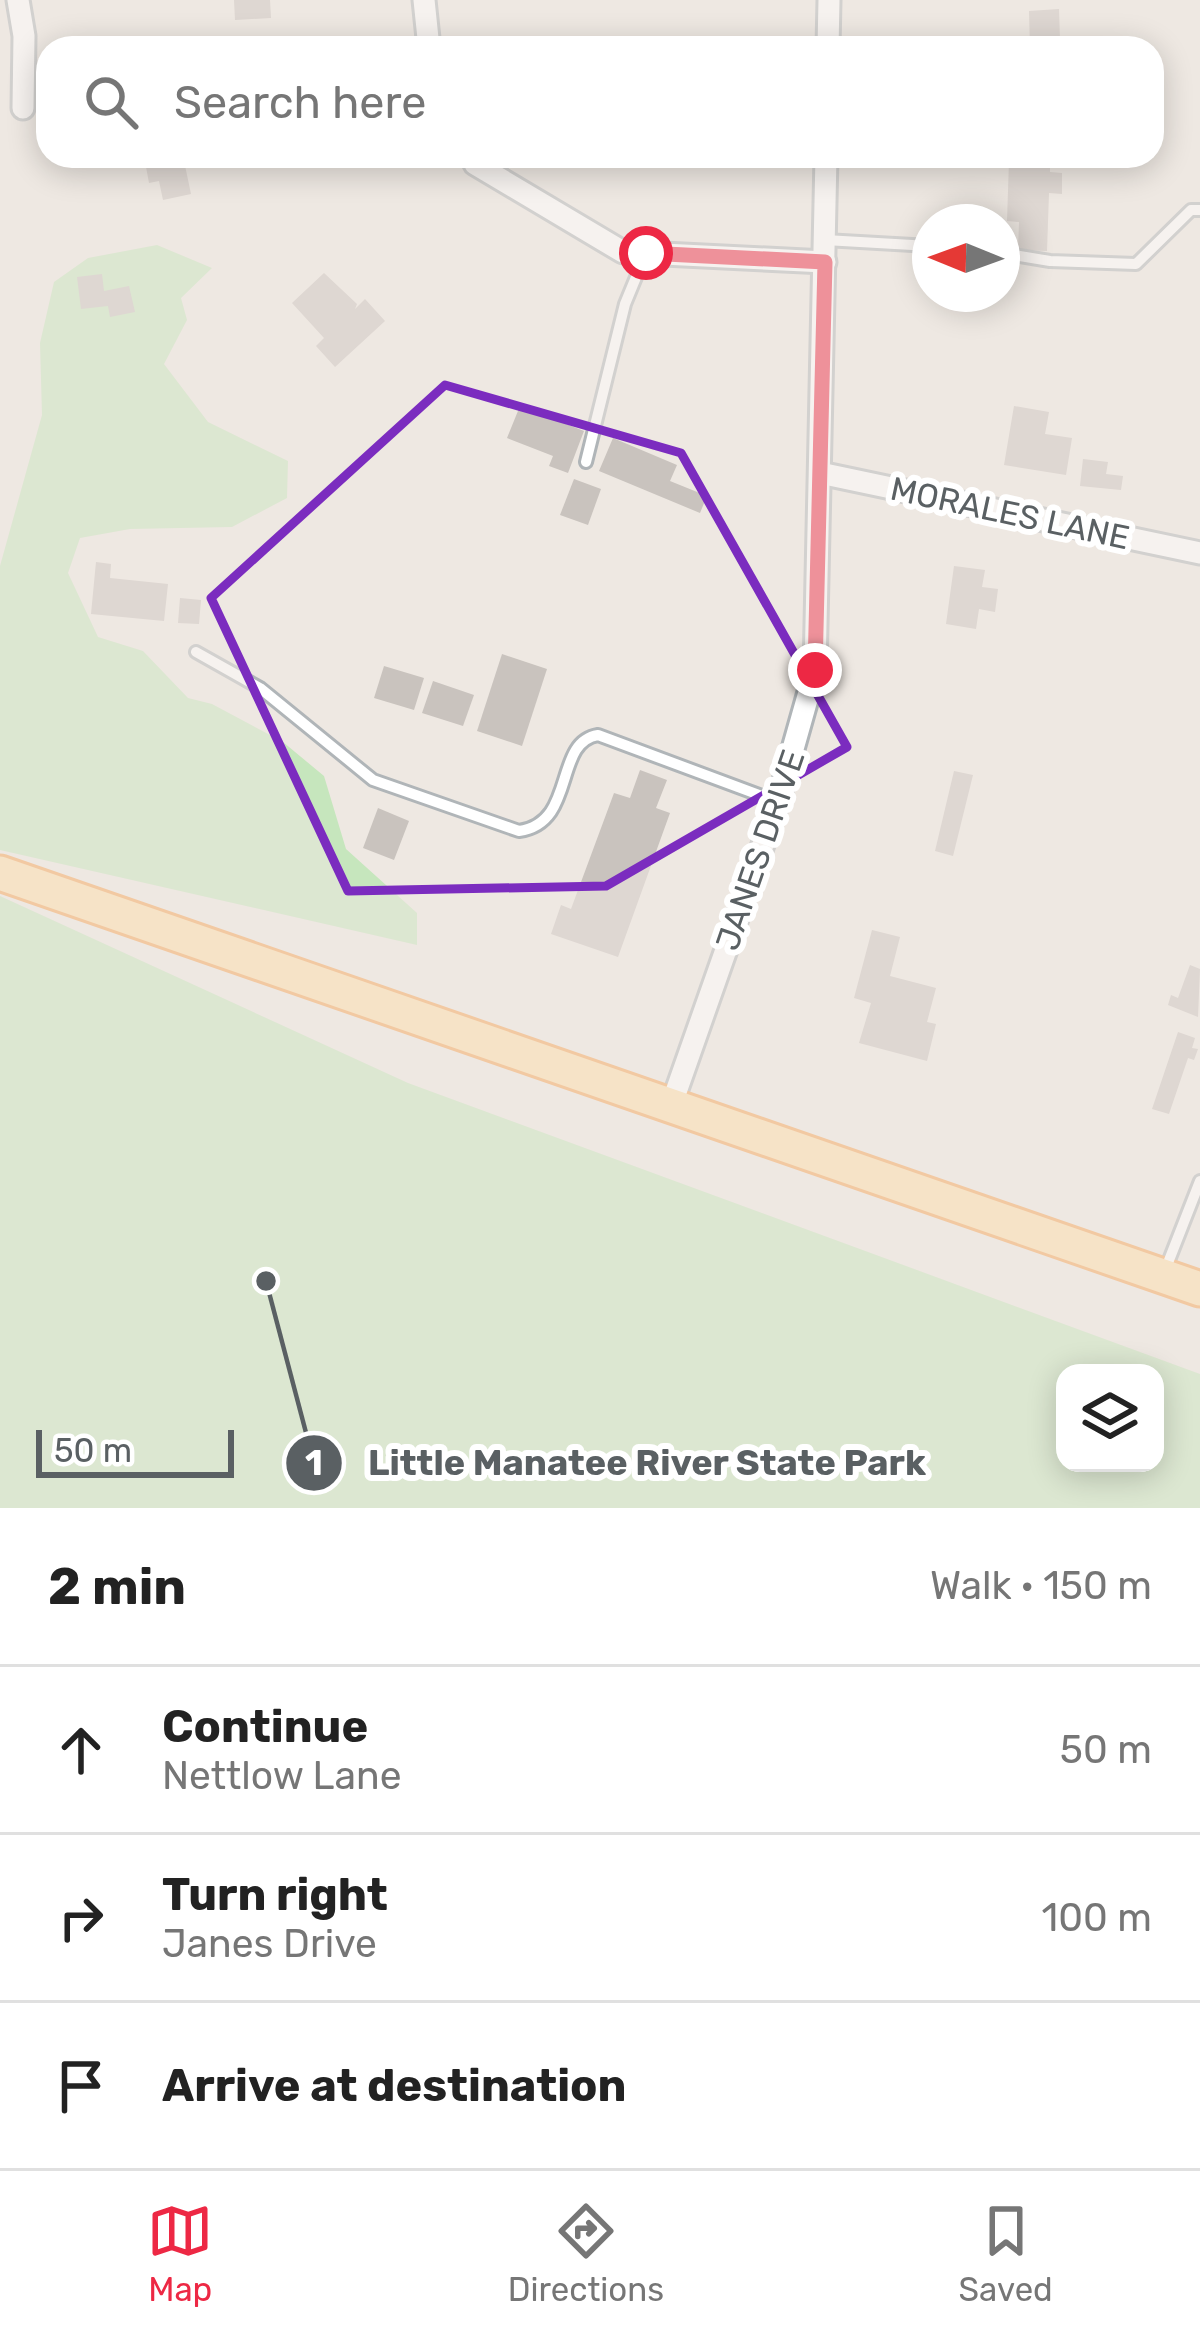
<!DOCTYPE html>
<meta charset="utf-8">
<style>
body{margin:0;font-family:Rubik,sans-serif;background:#f2f2f2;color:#222}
.controls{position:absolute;right:36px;bottom:36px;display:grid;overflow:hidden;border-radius:24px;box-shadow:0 6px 30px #0003}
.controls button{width:108px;height:108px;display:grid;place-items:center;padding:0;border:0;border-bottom:3px solid #e0e0e0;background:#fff;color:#222;font:60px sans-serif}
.compass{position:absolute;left:912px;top:204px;width:108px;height:108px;border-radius:50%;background:#fff;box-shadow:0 6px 30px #0003;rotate:271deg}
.scale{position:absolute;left:36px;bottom:30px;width:198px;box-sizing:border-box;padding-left:12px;border:6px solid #5a6063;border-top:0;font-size:33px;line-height:42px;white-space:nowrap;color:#5a6063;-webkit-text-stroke:9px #fff;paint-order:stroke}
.stop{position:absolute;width:36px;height:36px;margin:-27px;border:9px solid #ed2844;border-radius:50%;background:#fff}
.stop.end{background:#ed2844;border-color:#fff;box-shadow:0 3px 12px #0008}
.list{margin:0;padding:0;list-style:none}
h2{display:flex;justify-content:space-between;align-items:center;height:156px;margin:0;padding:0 48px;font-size:51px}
h2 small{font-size:39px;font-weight:400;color:#767676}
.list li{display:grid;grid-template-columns:78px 1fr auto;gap:36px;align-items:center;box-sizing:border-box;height:168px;padding:0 48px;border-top:3px solid #e0e0e0}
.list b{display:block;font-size:45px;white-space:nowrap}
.list p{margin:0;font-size:39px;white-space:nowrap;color:#767676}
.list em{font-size:39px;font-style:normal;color:#767676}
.icon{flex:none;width:66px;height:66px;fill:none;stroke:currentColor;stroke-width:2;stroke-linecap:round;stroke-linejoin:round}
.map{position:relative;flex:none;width:1200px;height:1508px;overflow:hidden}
.search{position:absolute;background:#fff;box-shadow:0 6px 30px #0003;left:36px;right:36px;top:36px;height:132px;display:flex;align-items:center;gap:30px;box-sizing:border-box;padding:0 42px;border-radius:36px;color:#767676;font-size:45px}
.sheet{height:660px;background:#fff}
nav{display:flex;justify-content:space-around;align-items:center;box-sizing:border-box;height:168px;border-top:3px solid #e0e0e0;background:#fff;font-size:33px;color:#767676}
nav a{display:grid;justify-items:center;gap:6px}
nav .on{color:#ed2844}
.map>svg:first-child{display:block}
.green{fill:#c6e6bd;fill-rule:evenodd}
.building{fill:#c9c3be}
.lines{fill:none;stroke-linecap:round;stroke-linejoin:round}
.service-casing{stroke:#b0b5b8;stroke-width:16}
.minor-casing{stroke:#b0b5b8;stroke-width:27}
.primary-casing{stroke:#f5a454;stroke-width:39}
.service{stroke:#fff;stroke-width:10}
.minor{stroke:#fff;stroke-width:21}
.primary{stroke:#ffdda6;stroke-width:33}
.route{stroke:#ed2844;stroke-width:15}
.marked{fill:none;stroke:#7b2cbf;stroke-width:9;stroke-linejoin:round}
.labels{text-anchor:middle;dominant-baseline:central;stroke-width:12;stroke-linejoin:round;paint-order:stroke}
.street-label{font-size:33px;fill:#5a6063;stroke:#fff}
.leader{fill:none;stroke:#5a6063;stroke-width:4.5}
.callout-dot{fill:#5a6063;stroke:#fff;stroke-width:4.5}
.mark-label{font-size:36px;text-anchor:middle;font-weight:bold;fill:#fff}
.callout-label{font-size:36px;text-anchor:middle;font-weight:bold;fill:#5a6063;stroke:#fff;stroke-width:12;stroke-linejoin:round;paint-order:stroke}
</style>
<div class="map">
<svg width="1200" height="1508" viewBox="0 0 1200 1508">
<rect width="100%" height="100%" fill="#eee8e2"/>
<!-- green -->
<g class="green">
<path d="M157,245L212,268L181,298L187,320L164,364L208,422L288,461L287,498L232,527L130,529L80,538L68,573L98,637L143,651L188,698L212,704L283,742L324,776L346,849L417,913V945L0,850V566L42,415L40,343L54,282L88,258Z"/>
<path d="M0,896L408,1083L1200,1374V1508H0ZM1155,1373V1463H1065V1373Z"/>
</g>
<!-- building -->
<g class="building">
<path d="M234,0H270L271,18L235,20Z"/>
<path d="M1059,9L1060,40L1083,39V48H1030L1029,11Z"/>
<path d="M144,156H183L191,194L163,200L159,181L149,183Z"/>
<path d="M1050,160V172L1062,173V194L1049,193L1047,251L1018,250L1019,222L1007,221L1009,161Z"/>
<path d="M324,273L357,304L355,309L365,299L385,321L335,367L316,346L324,338L292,303Z"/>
<path d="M102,274L104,291L129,286L135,312L110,317L108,306L81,309L77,277Z"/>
<path d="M520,406L584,431L568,473L549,466L553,456L507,438Z"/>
<path d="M1014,406L1049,412L1045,434L1072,438L1066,475L1004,465Z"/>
<path d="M613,438L677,465L670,481L707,496L700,513L599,471Z"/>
<path d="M1083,459L1108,462L1106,474L1123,476L1121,490L1080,486Z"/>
<path d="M574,479L601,489L588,525L560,515Z"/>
<path d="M96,562L111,564L110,578L168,584L164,621L91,614Z"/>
<path d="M954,566L985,570L982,587L998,589L995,612L979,609L976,629L946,624Z"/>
<path d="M180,598L201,600L199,624L178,623Z"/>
<path d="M502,654L547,669L522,746L477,731Z"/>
<path d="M384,666L424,678L414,710L374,698Z"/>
<path d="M433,681L474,695L463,726L422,713Z"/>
<path d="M640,770L667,780L656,808L670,813L618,957L551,934L561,905L571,909L614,793L630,798Z"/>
<path d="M954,771L973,775L953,856L935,851Z"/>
<path d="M378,808L409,821L394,860L363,848Z"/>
<path d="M872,930L900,937L890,976L936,988L927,1022L936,1024L927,1061L859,1043L871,1003L854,998Z"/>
<path d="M1190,965L1200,969L1198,1017L1168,1005L1171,995L1178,998Z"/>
<path d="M1178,1032L1195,1038L1192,1048L1198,1049L1194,1060L1188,1058L1169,1114L1152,1109Z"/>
</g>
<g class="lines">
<defs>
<g id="service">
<path d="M825,240L930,246"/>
<path d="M1002,253L1050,261L1136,264L1191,210H1200"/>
<path d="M586,462L625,304L646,253"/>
<path d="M196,652L260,688L373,780L519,831C577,823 553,742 598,735L778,802"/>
<path d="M1164,1273L1200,1181"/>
</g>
<g id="minor">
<path d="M18,0L24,36L23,108"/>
<path d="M424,0L429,48"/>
<path d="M828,48L829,0"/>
<path d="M472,156L475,164L623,252L825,262"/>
<path d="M820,473L1200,553"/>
<path d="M671,1106L778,802L815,671L826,156"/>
</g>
<path id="primary" d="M0,873L1200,1289"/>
</defs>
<!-- service casing -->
<use href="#service" class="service-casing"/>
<!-- minor casing -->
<use href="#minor" class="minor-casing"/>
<!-- primary casing -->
<use href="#primary" class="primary-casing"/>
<!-- service -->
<use href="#service" class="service"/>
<!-- minor -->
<use href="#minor" class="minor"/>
<!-- primary -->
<use href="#primary" class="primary"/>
</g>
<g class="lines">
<!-- route -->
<path class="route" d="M646,253L825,262L815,670"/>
</g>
<!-- marked area -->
<path d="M0 0H1200V1508H0ZM445,385L681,453L847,747L606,886L348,891L211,598Z" fill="#eee8e2" fill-opacity=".55" fill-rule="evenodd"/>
<path class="marked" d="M445,385L681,453L847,747L606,886L348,891L211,598Z"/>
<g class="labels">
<!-- street labels -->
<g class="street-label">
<text transform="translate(1010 513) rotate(12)">MORALES LANE</text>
<text transform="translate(760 850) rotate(-71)">JANES DRIVE</text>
</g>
</g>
<!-- callouts -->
<path class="leader" d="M266 1281L314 1463"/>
<g class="callout-dot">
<circle cx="266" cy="1281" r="12"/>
<circle cx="314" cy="1463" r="30"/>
</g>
<g class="mark-label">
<text x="314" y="1475">1</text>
</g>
<g class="callout-label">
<text x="647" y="1475">Little Manatee River State Park</text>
</g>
</svg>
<div class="controls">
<button><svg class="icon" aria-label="layers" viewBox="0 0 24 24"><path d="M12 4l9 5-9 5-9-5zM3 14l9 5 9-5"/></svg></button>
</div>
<svg class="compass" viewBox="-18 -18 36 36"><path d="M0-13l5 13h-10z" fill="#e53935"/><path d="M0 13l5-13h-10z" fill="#767676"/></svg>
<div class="scale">50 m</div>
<div class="stop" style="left:646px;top:253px"></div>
<div class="stop end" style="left:815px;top:670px"></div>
<div class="search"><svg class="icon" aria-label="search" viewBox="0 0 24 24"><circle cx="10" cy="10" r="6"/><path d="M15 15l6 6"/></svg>Search here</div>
</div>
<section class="sheet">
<h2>2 min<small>Walk · 150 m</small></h2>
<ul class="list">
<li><svg class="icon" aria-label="ahead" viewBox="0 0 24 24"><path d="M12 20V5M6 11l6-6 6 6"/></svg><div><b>Continue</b><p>Nettlow Lane</p></div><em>50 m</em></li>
<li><svg class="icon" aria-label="right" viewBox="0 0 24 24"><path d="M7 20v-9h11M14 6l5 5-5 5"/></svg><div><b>Turn right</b><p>Janes Drive</p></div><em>100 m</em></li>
<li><svg class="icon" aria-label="arrive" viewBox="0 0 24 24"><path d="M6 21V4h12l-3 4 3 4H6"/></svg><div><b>Arrive at destination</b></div></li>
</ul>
</section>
<nav>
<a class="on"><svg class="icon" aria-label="map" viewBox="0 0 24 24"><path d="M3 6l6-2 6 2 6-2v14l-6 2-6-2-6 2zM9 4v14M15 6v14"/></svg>Map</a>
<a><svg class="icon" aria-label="directions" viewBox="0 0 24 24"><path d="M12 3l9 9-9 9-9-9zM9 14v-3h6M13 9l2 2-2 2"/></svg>Directions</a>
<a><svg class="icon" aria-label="saved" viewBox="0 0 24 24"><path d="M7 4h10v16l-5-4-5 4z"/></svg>Saved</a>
</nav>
